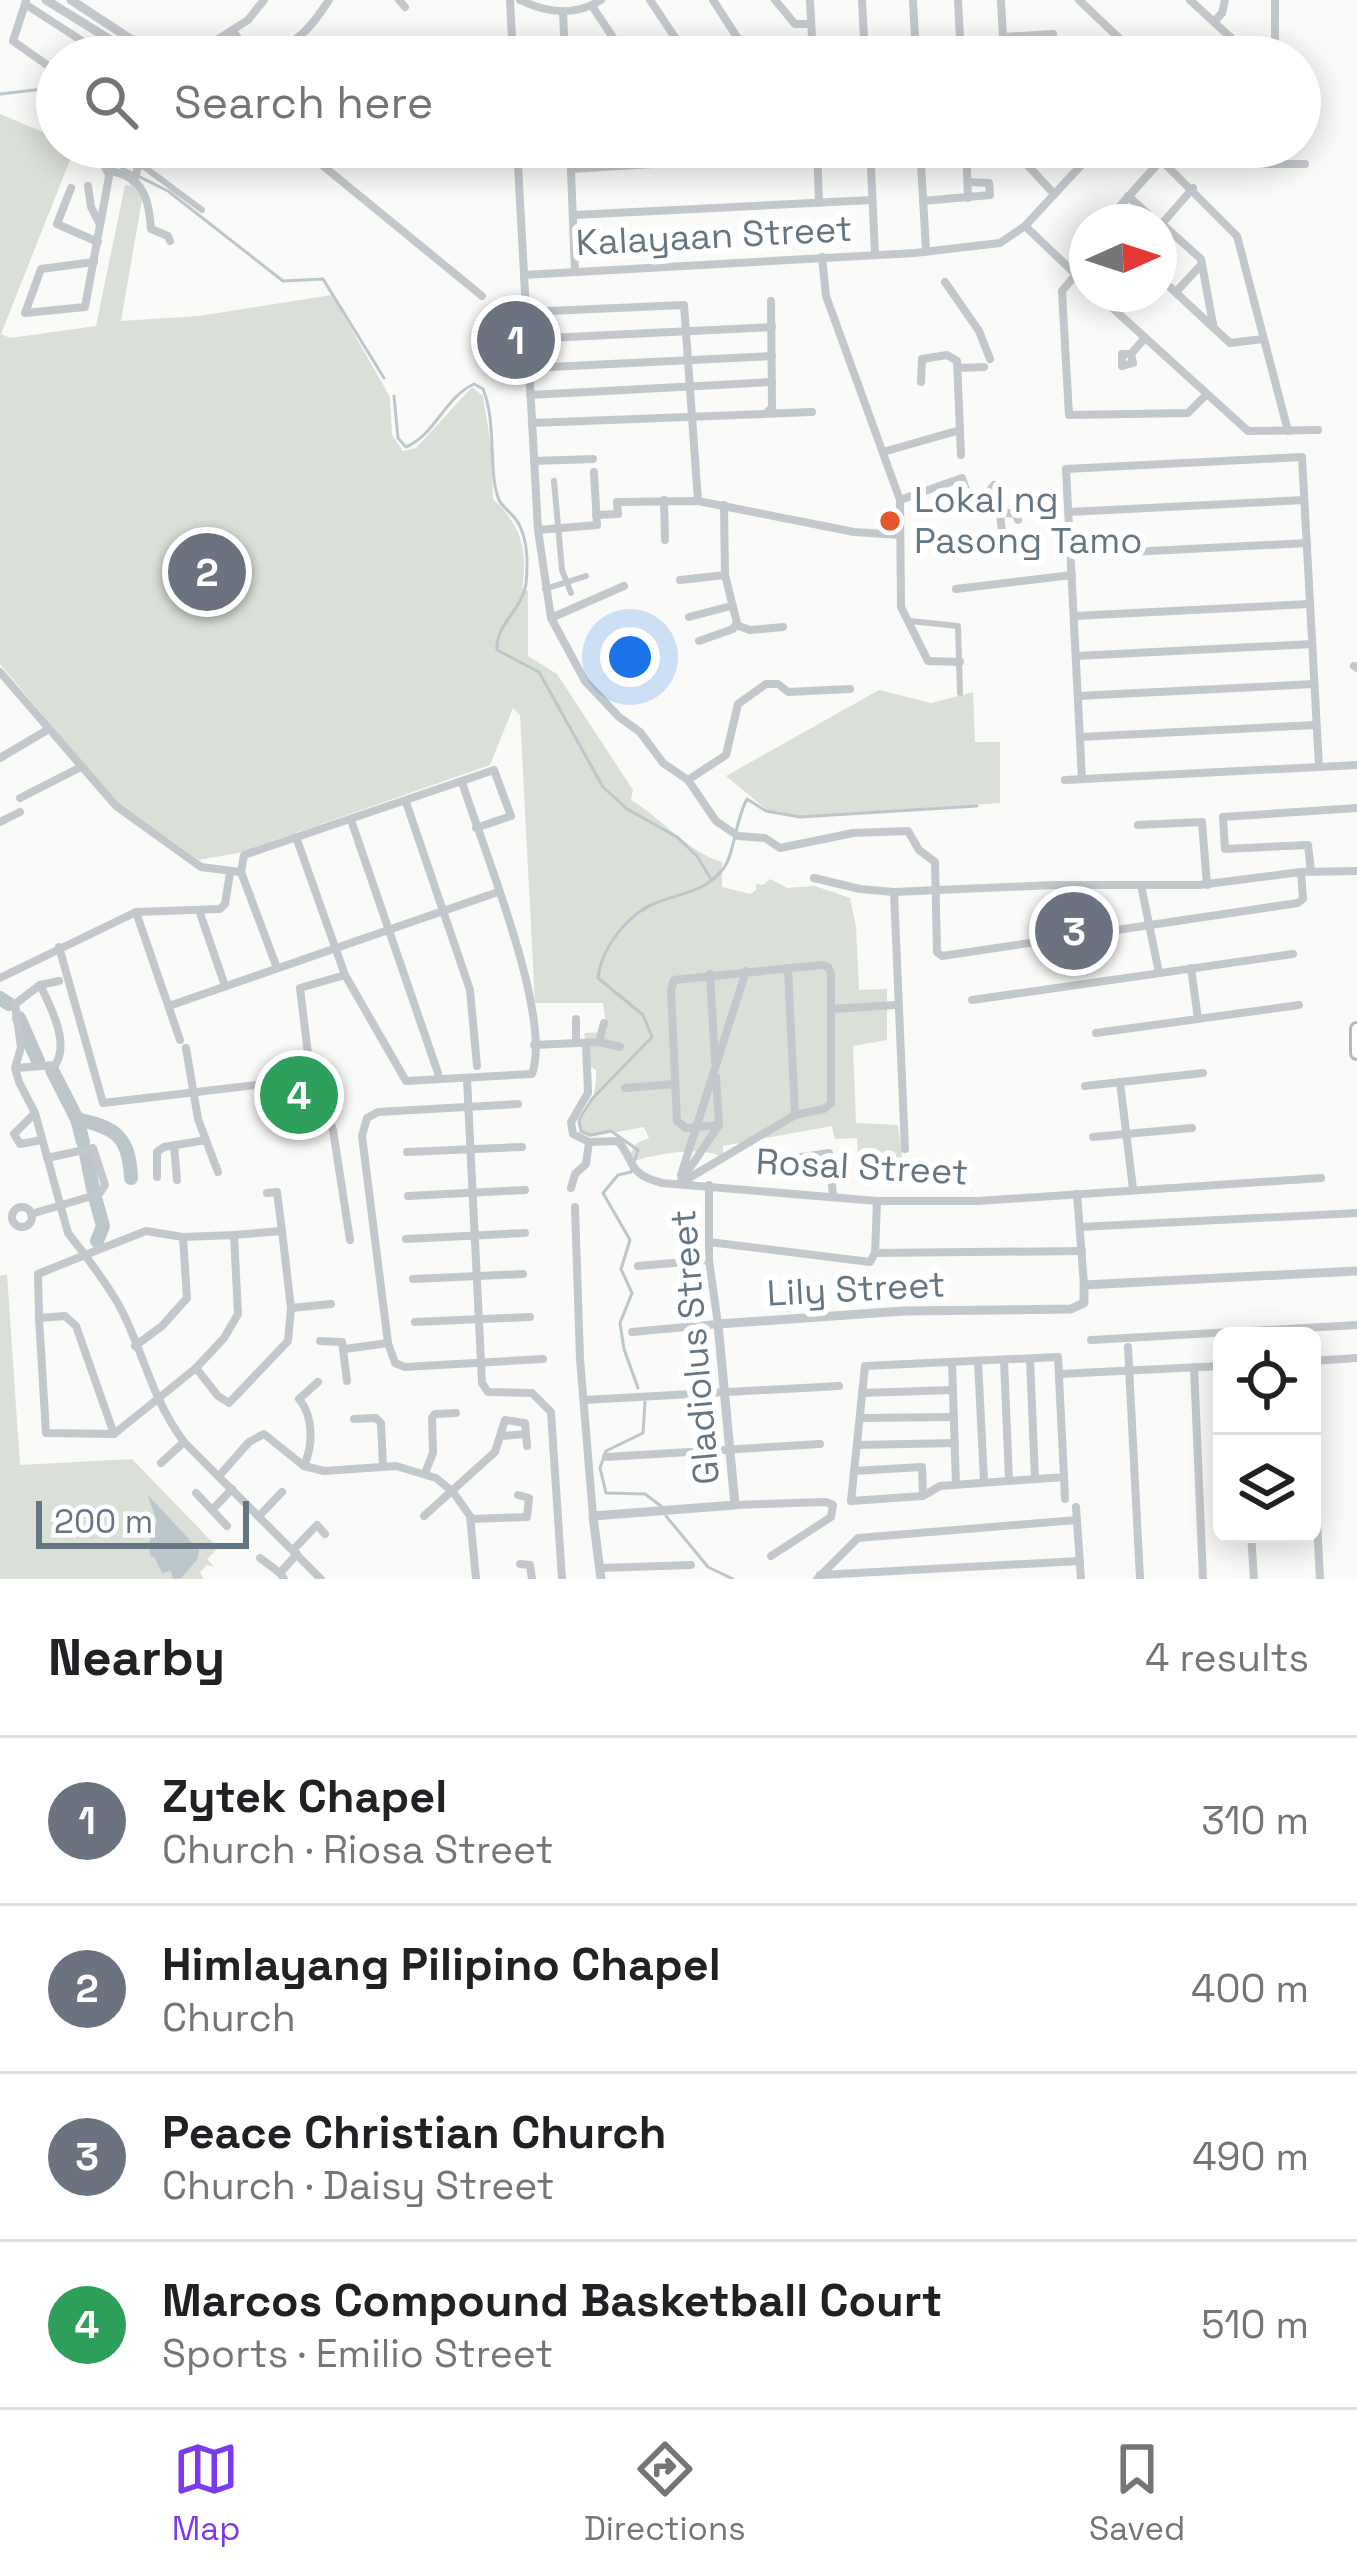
<!DOCTYPE html>
<meta charset="utf-8">
<style>
body{margin:0;font-family:"Space Grotesk",sans-serif;background:#f2f2f2;color:#202124}
.controls{position:absolute;right:36px;bottom:36px;display:grid;overflow:hidden;border-radius:18px;box-shadow:0 6px 30px #0003}
.controls button{width:108px;height:108px;display:grid;place-items:center;padding:0;border:0;border-bottom:3px solid #e0e0e0;background:#fff;color:#202124;font:60px sans-serif}
.compass{position:absolute;left:1069px;top:204px;width:108px;height:108px;border-radius:50%;background:#fff;box-shadow:0 6px 30px #0003;rotate:87deg}
.scale{position:absolute;left:36px;bottom:30px;width:213px;box-sizing:border-box;padding-left:12px;border:6px solid #657683;border-top:0;font-size:33px;line-height:42px;white-space:nowrap;color:#657683;-webkit-text-stroke:9px #fff;paint-order:stroke}
.you{position:absolute;left:630px;top:657px;width:42px;height:42px;margin:-30px;border:9px solid #fff;border-radius:50%;background:#1a73e8;box-shadow:0 0 0 18px #1a73e833}
.badge{display:grid;place-items:center;width:78px;height:78px;border-radius:50%;background:#7c3aed;color:#fff;font-size:39px;font-weight:700}
.pin{position:absolute;translate:-50% -50%;border:6px solid #fff;box-shadow:0 3px 12px #0006}
.list{margin:0;padding:0;list-style:none}
h2{display:flex;justify-content:space-between;align-items:center;height:156px;margin:0;padding:0 48px;font-size:51px}
h2 small{font-size:39px;font-weight:400;color:#757577}
.list li{display:grid;grid-template-columns:78px 1fr auto;gap:36px;align-items:center;box-sizing:border-box;height:168px;padding:0 48px;border-top:3px solid #e0e0e0}
.list b{display:block;font-size:45px;white-space:nowrap}
.list p{margin:0;font-size:39px;white-space:nowrap;color:#757577}
.list em{font-size:39px;font-style:normal;color:#757577}
.icon{flex:none;width:66px;height:66px;fill:none;stroke:currentColor;stroke-width:2;stroke-linecap:round;stroke-linejoin:round}
.map{position:relative;flex:none;width:1357px;height:1579px;overflow:hidden}
.search{position:absolute;background:#fff;box-shadow:0 6px 30px #0003;left:36px;right:36px;top:36px;height:132px;display:flex;align-items:center;gap:30px;box-sizing:border-box;padding:0 42px;border-radius:66px;color:#757577;font-size:45px}
.sheet{height:828px;background:#fff}
nav{display:flex;justify-content:space-around;align-items:center;box-sizing:border-box;height:168px;border-top:3px solid #e0e0e0;background:#fff;font-size:33px;color:#757577}
nav a{display:grid;justify-items:center;gap:6px}
nav .on{color:#7c3aed}
.map>svg:first-child{display:block}
.green{fill:#dadfd7}
.water{fill:#bbc7cb}
.lines{fill:none;stroke-linecap:round;stroke-linejoin:round}
.stream{stroke:#bbc7cb;stroke-width:3}
.river{stroke:#bbc7cb;stroke-width:14}
.secondary-casing{stroke:#b3babf;stroke-width:16}
.pedestrian{stroke:#c3c8cc;stroke-width:6}
.minor{stroke:#c3c8cc;stroke-width:8}
.tertiary{stroke:#c3c8cc;stroke-width:9}
.secondary{stroke:#fff;stroke-width:10}
.poi-dot{fill:#e4572e;stroke:#fff;stroke-width:4.5}
.labels{text-anchor:middle;dominant-baseline:central;stroke-width:12;stroke-linejoin:round;paint-order:stroke}
.street-label{font-size:36px;fill:#657683;stroke:#fff}
.poi-label{font-size:36px;fill:#657683;stroke:#fff;text-anchor:start}
</style>
<div class="map">
<svg width="1357" height="1579" viewBox="0 0 1357 1579">
<rect width="100%" height="100%" fill="#fafaf8"/>
<!-- green -->
<g class="green">
<path d="M0,114L57,138V147L74,150L1,334L10,338L96,326L125,185L144,188L121,321L199,316L332,295L390,397L392,435L403,451L416,448L472,387L483,396L492,453L493,499C522,526 528,551 522,589L528,591V656L557,674L633,790L631,800C662,818 687,852 722,862V887L750,894L756,890V884L763,885L770,879L787,888L815,886L850,898L856,927L859,990L887,989V1040L853,1046L856,1123L898,1125L904,1171L859,1174L857,1138L835,1139L832,1126L723,1146V1157C699,1146 658,1154 634,1161L630,1154L637,1143L649,1138L644,1127L589,1137L580,1133L578,1123C592,1107 597,1091 596,1070L591,1067L584,1033L607,1032L603,1003H535L520,715L513,708L490,765L238,853L199,860L115,801L0,664Z"/>
<path d="M879,690L931,703L973,692L975,742H1000V803L800,817L767,810L726,776Z"/>
<path d="M7,1274L20,1465L132,1459L218,1548L207,1559L214,1567L207,1565L200,1572L203,1579H0V1276Z"/>
</g>
<!-- water -->
<path class="water" d="M147,1494L199,1550L197,1560L181,1578L173,1579L171,1571L162,1573L155,1558L150,1555L149,1543L157,1521Z"/>
<g class="lines">
<!-- stream -->
<g class="stream">
<path d="M0,94L43,89L57,101"/>
<path d="M101,147L108,161L168,191L283,281L323,279L384,378"/>
<path d="M394,396L398,438L406,447C435,435 445,397 474,384L483,389C497,422 488,475 499,500C503,508 512,513 517,521C528,538 528,564 526,584C522,610 495,625 497,650L539,672L603,787L627,809L677,837L697,856L711,879"/>
<path d="M638,1388L624,1349L620,1323L632,1293L621,1269L630,1240L603,1193L618,1175L631,1172L638,1150L611,1131L591,1135L581,1131L579,1120L592,1099L652,1037L643,1015L598,978C601,948 628,913 658,902C684,892 705,892 723,869C734,856 735,821 747,799L766,811L800,817L977,806"/>
<path d="M645,1402L643,1433L606,1451L600,1468L606,1493L645,1494L661,1506"/>
<path d="M666,1516L708,1567L733,1579"/>
</g>
<!-- river -->
<g class="river">
<path d="M0,998L9,1004"/>
<path d="M19,1018L38,1061"/>
<path d="M52,1070L77,1119L83,1142"/>
<path d="M77,1119C116,1128 129,1136 131,1178"/>
<path d="M86,1154L93,1189"/>
<path d="M96,1201L103,1226L97,1241"/>
</g>
<defs>
<path id="secondary" d="M1357,1029V1053"/>
</defs>
<!-- secondary casing -->
<use href="#secondary" class="secondary-casing"/>
<!-- pedestrian -->
<g class="pedestrian">
<path d="M139,163L202,210"/>
<path d="M554,481L562,570L571,593"/>
<path d="M545,589L586,576"/>
<path d="M910,621L958,626L960,693"/>
</g>
<!-- minor -->
<g class="minor">
<path d="M399,0L405,7"/>
<path d="M510,0L513,57"/>
<path d="M520,0C547,13 575,17 601,0"/>
<path d="M650,0L688,57"/>
<path d="M713,0L750,57"/>
<path d="M775,0L795,24H811"/>
<path d="M810,0L813,57"/>
<path d="M862,0L865,57"/>
<path d="M913,0L916,57"/>
<path d="M958,0L961,57"/>
<path d="M1001,0L1004,57"/>
<path d="M1079,0L1139,57"/>
<path d="M1190,0L1252,57"/>
<path d="M26,1L13,41L57,72"/>
<path d="M25,4L107,57"/>
<path d="M592,6L626,57"/>
<path d="M563,12L565,57"/>
<path d="M1214,22L1222,13L1225,0"/>
<path d="M233,31L249,53C293,49 306,35 329,0"/>
<path d="M1003,37L1053,34"/>
<path d="M190,57L248,20L264,0"/>
<path d="M1275,57V0"/>
<path d="M153,147L211,161"/>
<path d="M300,147L482,296"/>
<path d="M517,147L538,530L551,618L585,681L619,717L640,732L663,763L688,780L716,821L738,836L765,838L780,848L853,833L908,831L919,850L935,862L937,952L942,956L1298,903L1303,899L1301,872"/>
<path d="M570,147L575,272"/>
<path d="M817,147L819,203"/>
<path d="M870,147L875,253"/>
<path d="M920,147L926,250"/>
<path d="M966,147L968,198"/>
<path d="M1011,147L1054,194"/>
<path d="M1148,147L1237,236L1288,431"/>
<path d="M1235,147L1258,164H1305"/>
<path d="M1282,147V164"/>
<path d="M97,150L108,173"/>
<path d="M571,169L817,154"/>
<path d="M134,182L143,147"/>
<path d="M88,186L91,207L99,223"/>
<path d="M71,188L57,224L98,242"/>
<path d="M1128,196L1157,222"/>
<path d="M923,201L990,195L989,183L968,182"/>
<path d="M574,215L872,200"/>
<path d="M1106,222L1161,160"/>
<path d="M1162,224L1201,259L1213,324"/>
<path d="M1025,226L1087,285"/>
<path d="M1160,226L1193,188"/>
<path d="M822,257L826,296L900,500L901,607L928,661L960,662"/>
<path d="M94,262L41,269L25,313L85,307L110,171C144,177 149,200 151,229L168,236L170,241"/>
<path d="M1076,274L1062,291L1069,415L1188,413L1206,395"/>
<path d="M524,275L915,253L1000,243L1025,226L1098,147"/>
<path d="M1159,277L1230,343L1263,339"/>
<path d="M945,282L979,331L990,359"/>
<path d="M1176,292L1201,265"/>
<path d="M1097,294L1248,431L1318,430"/>
<path d="M526,312L684,305L698,501"/>
<path d="M527,339L772,327"/>
<path d="M1131,354L1133,363L1122,366V354H1131L1145,338"/>
<path d="M529,368L772,356"/>
<path d="M958,368L984,367"/>
<path d="M921,382L922,359L947,355L957,361L961,455"/>
<path d="M530,395L772,382"/>
<path d="M769,410L772,408L771,301"/>
<path d="M532,423L812,412"/>
<path d="M883,452L960,430"/>
<path d="M534,461L593,459"/>
<path d="M664,500L665,540"/>
<path d="M900,500L962,478L969,499L992,505L1000,512L1003,545"/>
<path d="M979,503L994,485"/>
<path d="M1001,512L1016,514L1018,520"/>
<path d="M1069,512L1304,500"/>
<path d="M596,515L618,514L617,502L698,501L854,532L900,535"/>
<path d="M538,530L597,525L594,472"/>
<path d="M1071,555L1307,543"/>
<path d="M680,580L725,575"/>
<path d="M956,589L1072,575"/>
<path d="M1074,616L1310,604"/>
<path d="M689,617L731,606"/>
<path d="M551,618L624,586"/>
<path d="M736,625L750,630L783,627"/>
<path d="M699,641L733,629L737,623L725,575L724,505"/>
<path d="M1076,656L1312,644"/>
<path d="M1354,666L1357,668"/>
<path d="M0,672L116,806L201,867L240,872"/>
<path d="M1078,696L1314,684"/>
<path d="M1080,737L1316,725"/>
<path d="M0,758L49,729"/>
<path d="M1082,779L1066,469L1302,457L1319,767"/>
<path d="M688,780L726,755L738,704L766,684H778L788,692L850,689"/>
<path d="M1065,780L1357,765"/>
<path d="M20,798L79,768"/>
<path d="M406,802L470,990L477,1066"/>
<path d="M351,820L438,1073"/>
<path d="M0,822L20,812"/>
<path d="M1138,825L1202,822L1207,885"/>
<path d="M296,837L345,975L406,1081L532,1074C553,1016 482,846 462,782"/>
<path d="M1311,871L1308,845L1225,849L1223,817L1357,808"/>
<path d="M814,878L860,889L894,892L1053,885H1199L1301,872L1357,871"/>
<path d="M1141,885L1159,973"/>
<path d="M894,892L905,1149"/>
<path d="M199,910L225,986"/>
<path d="M136,912L180,1040"/>
<path d="M59,947L103,1103L265,1084L312,1085"/>
<path d="M822,965L828,967L831,973V1103L824,1109L795,1115L679,1184L719,1125L686,1128L677,1121L671,990L674,980Z"/>
<path d="M277,968L241,872L244,855L494,770L511,816L476,828"/>
<path d="M788,968L795,1115"/>
<path d="M1191,968L1198,1019"/>
<path d="M710,974L715,1062"/>
<path d="M345,975L300,988L311,1079L333,1130L350,1240"/>
<path d="M0,978L136,912L220,909L225,904L230,873"/>
<path d="M59,981L40,985L15,1004L21,1047L15,1068L19,1082L35,1113L68,1233L85,1255L146,1231L183,1237L187,1298L162,1326L135,1346"/>
<path d="M972,1000L1293,954"/>
<path d="M169,1006L498,892"/>
<path d="M832,1009L896,1005"/>
<path d="M576,1019V1043"/>
<path d="M1096,1033L1299,1005"/>
<path d="M599,1042L604,1023"/>
<path d="M586,1043L588,1093L571,1122L573,1134L589,1142L618,1141C635,1160 626,1174 662,1183L877,1201H978L1321,1178"/>
<path d="M534,1045L599,1042L620,1047"/>
<path d="M186,1048L198,1119L218,1172"/>
<path d="M16,1068L55,1065C70,1044 51,1007 40,985"/>
<path d="M716,1077L719,1125"/>
<path d="M467,1079L482,1383L488,1392L532,1393L551,1412L562,1579"/>
<path d="M1120,1082L1133,1189"/>
<path d="M1085,1086L1203,1073"/>
<path d="M625,1088L674,1084"/>
<path d="M518,1104L378,1112L367,1118L362,1136L388,1343L395,1363L405,1367L543,1359"/>
<path d="M34,1114L14,1134L20,1144L42,1140"/>
<path d="M1093,1137L1192,1128"/>
<path d="M174,1145L177,1180"/>
<path d="M407,1152L522,1147"/>
<path d="M775,1161L829,1153L833,1196"/>
<path d="M681,1175L746,971"/>
<path d="M157,1177V1152L164,1147L206,1140"/>
<path d="M571,1188L575,1174L586,1164L589,1142"/>
<path d="M267,1193L277,1192L282,1231"/>
<path d="M1077,1194L1084,1285"/>
<path d="M408,1196L525,1190"/>
<path d="M575,1207L580,1359L593,1516"/>
<circle cx="22" cy="1217" r="10"/>
<path d="M31,1214L99,1194L105,1185L93,1148L47,1158"/>
<path d="M1080,1227L1357,1213"/>
<path d="M234,1235L282,1231L291,1308L331,1304"/>
<path d="M406,1239L525,1233"/>
<path d="M709,1242L870,1262L875,1253L877,1201"/>
<path d="M875,1253L1082,1251"/>
<path d="M638,1266L709,1260"/>
<path d="M413,1279L523,1274"/>
<path d="M39,1318L46,1433L114,1434L196,1368L224,1338L238,1314L234,1235L183,1237"/>
<path d="M415,1322L530,1317"/>
<path d="M632,1332L718,1324L709,1260V1185"/>
<path d="M1091,1340L1357,1325"/>
<path d="M320,1341L342,1342L347,1381"/>
<path d="M1128,1347L1140,1579"/>
<path d="M345,1349L388,1343"/>
<path d="M1058,1357L1064,1477L940,1486L923,1496L851,1501L865,1366Z"/>
<path d="M1030,1359L1035,1478"/>
<path d="M1004,1360L1009,1480"/>
<path d="M978,1361L984,1481"/>
<path d="M1312,1361L1357,1358"/>
<path d="M952,1362L956,1485"/>
<path d="M1194,1367L1203,1579"/>
<path d="M196,1368L218,1396L229,1403L288,1341L291,1308"/>
<path d="M1059,1374L1222,1366"/>
<path d="M862,1393L953,1390"/>
<path d="M584,1400L839,1386"/>
<path d="M860,1418L954,1417"/>
<path d="M354,1419L376,1418L381,1423L383,1467"/>
<path d="M1312,1429L1320,1579"/>
<path d="M114,1434L76,1326L65,1316L39,1318L38,1274L85,1255C98,1273 112,1291 122,1311C145,1357 152,1399 184,1442L321,1579"/>
<path d="M501,1436L526,1434"/>
<path d="M857,1445L955,1443"/>
<path d="M606,1457L820,1444"/>
<path d="M161,1463L184,1442"/>
<path d="M304,1466C313,1445 314,1417 299,1399L318,1382"/>
<path d="M854,1471L922,1467L923,1494"/>
<path d="M425,1473L433,1453L432,1418L435,1414L456,1413"/>
<path d="M219,1476L249,1442L264,1434L304,1466L324,1471L396,1466L436,1478L453,1492L470,1516L476,1579"/>
<path d="M1064,1477L1065,1499"/>
<path d="M196,1493L212,1510L232,1489"/>
<path d="M735,1505L826,1502L833,1505L831,1517L771,1556"/>
<path d="M1076,1507L1081,1579"/>
<path d="M212,1510L227,1526"/>
<path d="M259,1516L282,1492"/>
<path d="M424,1516L495,1452L505,1420L525,1423L527,1446"/>
<path d="M471,1519L527,1517L529,1498L518,1495"/>
<path d="M1251,1534L1254,1579"/>
<path d="M293,1550L317,1525L325,1534"/>
<path d="M260,1558L280,1573"/>
<path d="M520,1564L530,1565L532,1579"/>
<path d="M600,1568L691,1565"/>
<path d="M820,1575L1080,1561"/>
<path d="M284,1579L280,1573L297,1554"/>
<path d="M817,1579L858,1538L1077,1520"/>
</g>
<!-- tertiary -->
<g class="tertiary">
<path d="M46,0L138,57"/>
<path d="M71,0L158,57"/>
<path d="M601,1579L593,1516L735,1505L718,1324L904,1311L1071,1309L1084,1303V1285L1357,1271"/>
</g>
<!-- secondary -->
<use href="#secondary" class="secondary"/>
</g>
<!-- markers -->
<circle class="poi-dot" cx="890" cy="521" r="12"/>
<g class="labels">
<!-- street labels -->
<g class="street-label">
<text transform="translate(714 236) rotate(-3)">Kalayaan Street</text>
<text transform="translate(862 1167) rotate(3)">Rosal Street</text>
<text transform="translate(856 1289) rotate(-3)">Lily Street</text>
<text transform="translate(695 1347) rotate(-95)">Gladiolus Street</text>
</g>
<!-- poi labels -->
<g class="poi-label">
<text x="914" y="500">Lokal ng<tspan x="914" dy="41">Pasong Tamo</tspan></text>
</g>
</g>
</svg>
<div class="controls">
<button><svg class="icon" aria-label="locate" viewBox="0 0 24 24"><circle cx="12" cy="12" r="6"/><path d="M12 2v4M12 18v4M2 12h4M18 12h4"/></svg></button>
<button><svg class="icon" aria-label="layers" viewBox="0 0 24 24"><path d="M12 4l9 5-9 5-9-5zM3 14l9 5 9-5"/></svg></button>
</div>
<svg class="compass" viewBox="-18 -18 36 36"><path d="M0-13l5 13h-10z" fill="#e53935"/><path d="M0 13l5-13h-10z" fill="#757577"/></svg>
<div class="scale">200 m</div>
<div class="you"></div>
<div class="pin badge" style="left:516px;top:340px;background:#6b7280">1</div>
<div class="pin badge" style="left:207px;top:572px;background:#6b7280">2</div>
<div class="pin badge" style="left:1074px;top:931px;background:#6b7280">3</div>
<div class="pin badge" style="left:299px;top:1095px;background:#2e9e5b">4</div>
<div class="search"><svg class="icon" aria-label="search" viewBox="0 0 24 24"><circle cx="10" cy="10" r="6"/><path d="M15 15l6 6"/></svg>Search here</div>
</div>
<section class="sheet">
<h2>Nearby<small>4 results</small></h2>
<ul class="list">
<li><span class="badge" style="background:#6b7280">1</span><div><b>Zytek Chapel</b><p>Church · Riosa Street</p></div><em>310 m</em></li>
<li><span class="badge" style="background:#6b7280">2</span><div><b>Himlayang Pilipino Chapel</b><p>Church</p></div><em>400 m</em></li>
<li><span class="badge" style="background:#6b7280">3</span><div><b>Peace Christian Church</b><p>Church · Daisy Street</p></div><em>490 m</em></li>
<li><span class="badge" style="background:#2e9e5b">4</span><div><b>Marcos Compound Basketball Court</b><p>Sports · Emilio Street</p></div><em>510 m</em></li>
</ul>
</section>
<nav>
<a class="on"><svg class="icon" aria-label="map" viewBox="0 0 24 24"><path d="M3 6l6-2 6 2 6-2v14l-6 2-6-2-6 2zM9 4v14M15 6v14"/></svg>Map</a>
<a><svg class="icon" aria-label="directions" viewBox="0 0 24 24"><path d="M12 3l9 9-9 9-9-9zM9 14v-3h6M13 9l2 2-2 2"/></svg>Directions</a>
<a><svg class="icon" aria-label="saved" viewBox="0 0 24 24"><path d="M7 4h10v16l-5-4-5 4z"/></svg>Saved</a>
</nav>
